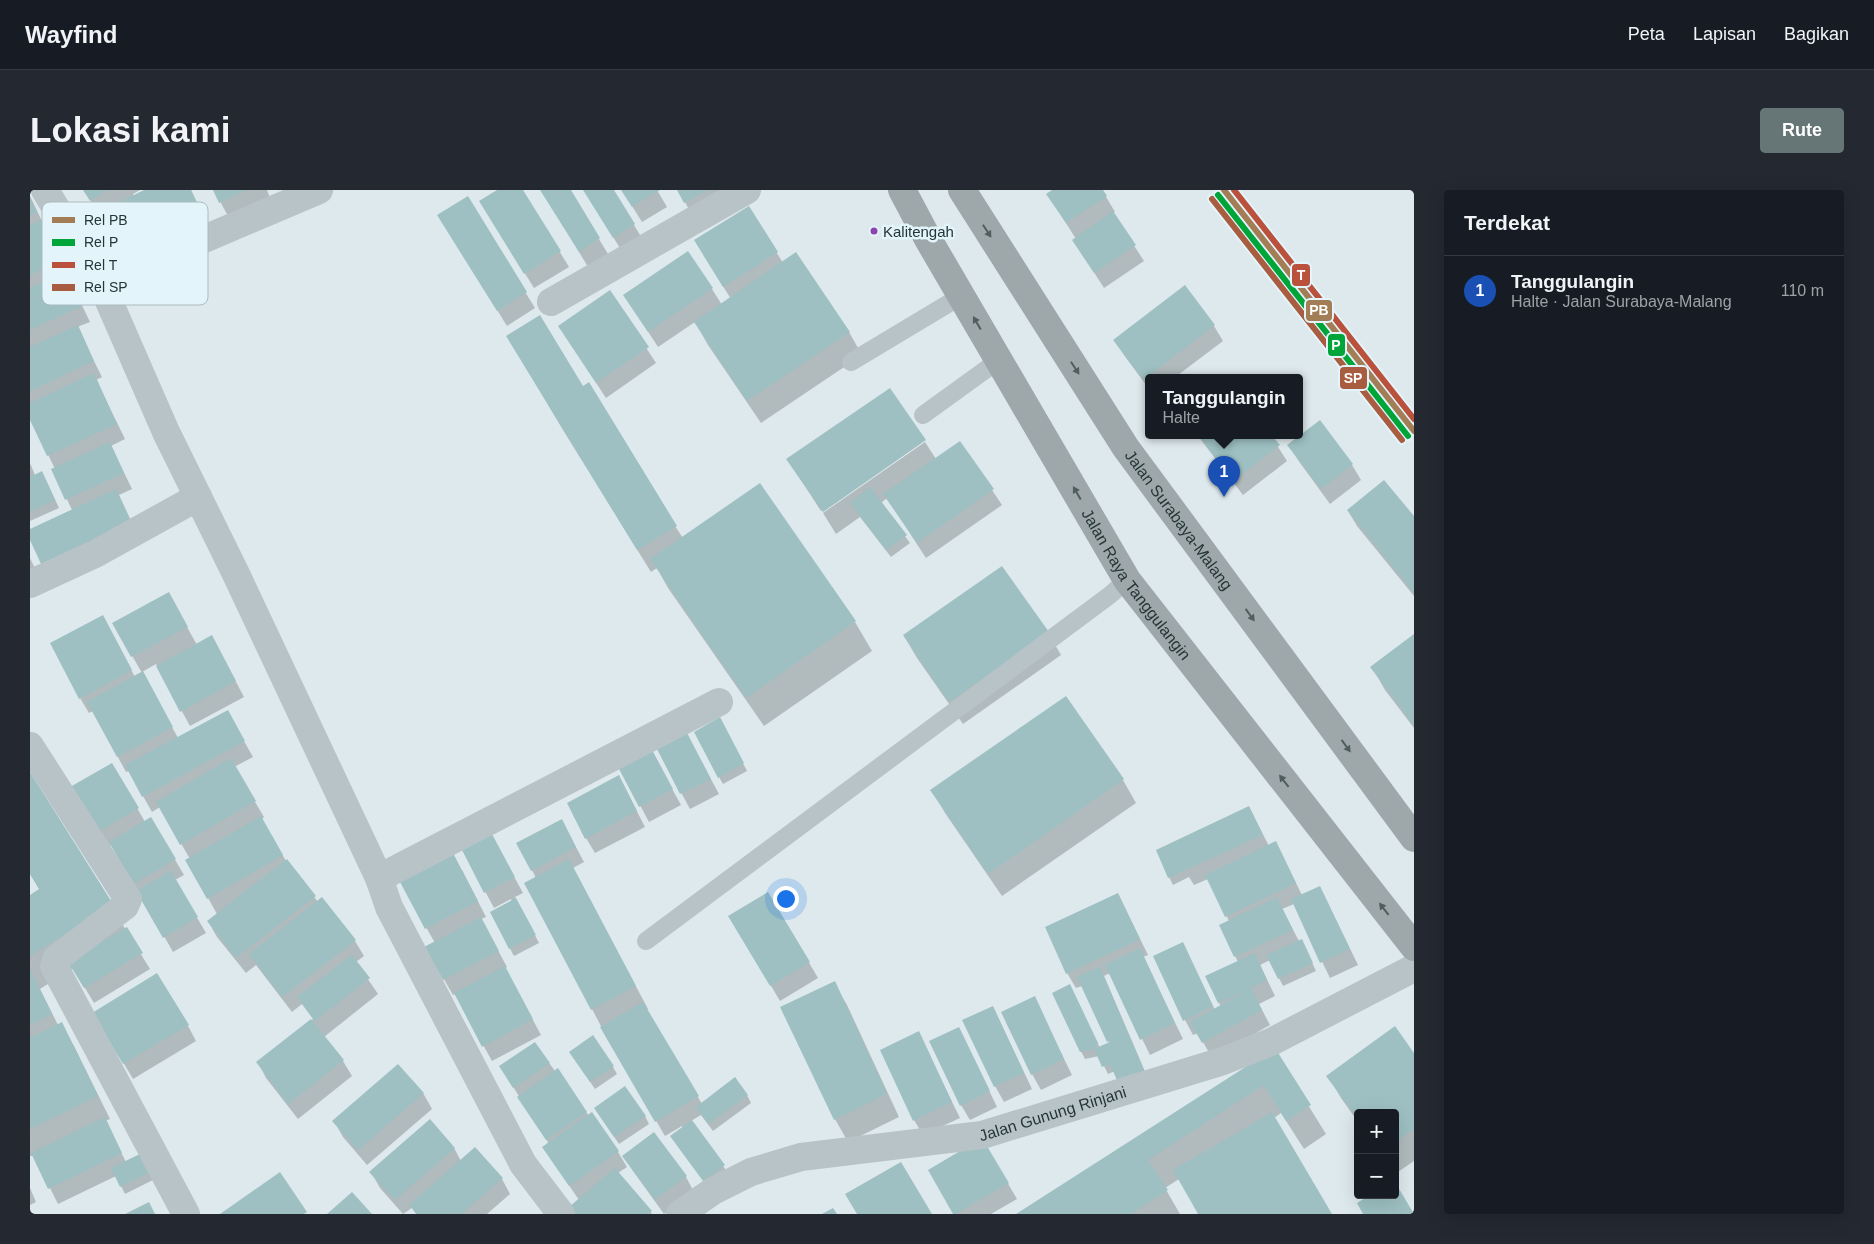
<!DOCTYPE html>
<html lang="id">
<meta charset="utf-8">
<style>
body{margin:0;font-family:Helvetica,sans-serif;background:#242831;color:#f1f3f6}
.controls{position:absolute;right:15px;bottom:15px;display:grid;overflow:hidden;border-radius:5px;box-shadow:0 5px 20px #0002}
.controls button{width:45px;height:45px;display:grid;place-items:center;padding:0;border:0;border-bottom:1px solid #363941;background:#171b24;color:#f1f3f6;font:25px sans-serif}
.you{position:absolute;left:755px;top:708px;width:18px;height:18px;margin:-12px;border:4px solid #fff;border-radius:50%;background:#1a73e8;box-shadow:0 0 0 8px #1a73e833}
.badge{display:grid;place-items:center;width:32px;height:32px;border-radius:50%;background:#667576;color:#fff;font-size:16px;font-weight:700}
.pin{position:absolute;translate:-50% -41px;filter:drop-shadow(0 1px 2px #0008)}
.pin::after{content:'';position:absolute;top:26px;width:18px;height:15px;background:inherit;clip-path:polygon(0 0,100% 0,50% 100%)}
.popup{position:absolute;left:1115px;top:184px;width:158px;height:65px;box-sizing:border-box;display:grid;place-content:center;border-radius:5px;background:#171b24;filter:drop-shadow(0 1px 4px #0005);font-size:16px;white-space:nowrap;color:#9ea1a6}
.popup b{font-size:19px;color:#f1f3f6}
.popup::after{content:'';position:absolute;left:50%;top:100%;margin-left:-10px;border:10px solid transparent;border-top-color:#171b24}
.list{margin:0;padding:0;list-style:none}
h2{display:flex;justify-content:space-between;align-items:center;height:65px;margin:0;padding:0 20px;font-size:21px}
h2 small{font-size:16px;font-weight:400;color:#9ea1a6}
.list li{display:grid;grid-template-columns:32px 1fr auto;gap:15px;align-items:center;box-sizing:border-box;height:70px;padding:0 20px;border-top:1px solid #363941}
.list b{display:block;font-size:19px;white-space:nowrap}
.list p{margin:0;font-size:16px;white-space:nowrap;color:#9ea1a6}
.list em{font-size:16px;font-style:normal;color:#9ea1a6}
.map{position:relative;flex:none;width:1384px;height:1024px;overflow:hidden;border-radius:5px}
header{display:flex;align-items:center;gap:30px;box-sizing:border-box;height:70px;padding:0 25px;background:#171b24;border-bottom:1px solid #363941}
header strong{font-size:24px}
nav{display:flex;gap:28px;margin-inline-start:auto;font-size:18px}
.intro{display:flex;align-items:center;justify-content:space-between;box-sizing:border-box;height:120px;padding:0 30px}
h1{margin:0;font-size:35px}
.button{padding:12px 22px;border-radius:5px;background:#667576;color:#fff;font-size:18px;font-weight:700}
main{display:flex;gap:30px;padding:0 30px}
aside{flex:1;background:#171b24;border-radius:5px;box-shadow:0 5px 20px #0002}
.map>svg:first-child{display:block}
.shadow{fill:#0003}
.building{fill:#9ec0c2}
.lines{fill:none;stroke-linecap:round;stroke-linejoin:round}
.service{stroke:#b7c3c6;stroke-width:18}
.minor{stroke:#b7c3c6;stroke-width:28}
.trunk{stroke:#9ea8ab;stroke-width:28}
.rail-1-casing{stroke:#e4f4fb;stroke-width:10}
.rail-2-casing{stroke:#e4f4fb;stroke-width:10}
.rail-3-casing{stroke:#e4f4fb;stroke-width:10}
.rail-4-casing{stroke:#e4f4fb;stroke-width:10}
.rail-1{stroke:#a27d56;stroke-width:6}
.rail-2{stroke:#00a53a;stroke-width:6}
.rail-3{stroke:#ba513d;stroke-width:6}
.rail-4{stroke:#a95d40;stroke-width:6}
.oneway{fill:#505e5f}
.bus-dot{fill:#8e44ad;stroke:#e4f4fb;stroke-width:2}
.labels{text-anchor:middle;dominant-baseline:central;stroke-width:5;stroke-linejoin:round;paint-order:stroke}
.bus-label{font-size:15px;fill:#263636;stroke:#e4f4fb;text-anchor:start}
.street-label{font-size:16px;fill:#263636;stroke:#e4f4fb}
.key{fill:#e4f4fb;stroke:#abbbc0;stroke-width:1}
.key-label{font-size:14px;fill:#263636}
.line-badge{stroke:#e4f4fb;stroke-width:2}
.badge-label{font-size:14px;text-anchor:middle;font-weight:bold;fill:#fff}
</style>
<header>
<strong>Wayfind</strong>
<nav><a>Peta</a><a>Lapisan</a><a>Bagikan</a></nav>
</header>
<div class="intro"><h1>Lokasi kami</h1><a class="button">Rute</a></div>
<main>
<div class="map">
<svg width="1384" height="1024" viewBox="0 0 1384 1024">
<rect width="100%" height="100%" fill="#dee9ed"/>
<!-- shadow -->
<g class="shadow">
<path d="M54,0H110L103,4L104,6L117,0H161L175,29L93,70L70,25Z"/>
<path d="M184,0H237L240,8L199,28Z"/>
<path d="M470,0H492L539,77L504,98L460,27Z"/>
<path d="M512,0H539L578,64L558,77Z"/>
<path d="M554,0H583L613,50L593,63Z"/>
<path d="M592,0H627L637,17L612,32Z"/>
<path d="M648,0H697L664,28Z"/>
<path d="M1024,0H1072L1085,22L1083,23L1114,71L1074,98L1044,51L1046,49L1027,19Z"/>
<path d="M0,6L60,132L47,137L72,187L66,190L95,249L81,256L102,299L89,305L110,350L0,347V340L42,320L23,280L25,279L0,227Z"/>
<path d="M437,8L505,118L477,136L418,41Z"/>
<path d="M719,18L753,73L819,142L832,165L731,233L678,155L665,132L628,157L595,106L682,99L692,115L701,109L674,66Z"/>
<path d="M1155,97L1184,136L1193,151L1144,188H1119V199L1094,165L1085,150Z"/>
<path d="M580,102L626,173L576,208L529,136Z"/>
<path d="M477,146L552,198L653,348L730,295L825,432L842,461L734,536L638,398L627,378L621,382L533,240Z"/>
<path d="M1290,232L1322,275L1331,290L1300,314L1268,270L1259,255Z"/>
<path d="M1168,246H1241L1257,271L1213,305Z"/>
<path d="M894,250L791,321L758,270Z"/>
<path d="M895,252L906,269L930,252L972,315L896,368L857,308L851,313L880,353L861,367L830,327L806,344L793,323Z"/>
<path d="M0,273L5,285L16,290L29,318L0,331Z"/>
<path d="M1318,321L1384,328V406L1327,336Z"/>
<path d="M0,368L15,400L0,407Z"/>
<path d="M147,419L167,455L190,462L214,507L160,536L126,474L112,482L148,548L206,537L223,567L204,577L234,627L232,629L256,671L288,712L325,751L334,766L326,772L348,804L294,847L313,871L322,886L268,929L236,888L228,872L283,829L272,814L262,822L226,775L216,783L187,747L178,731L187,724L157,670L160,669L130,617L122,622L99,581L96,582L63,521L59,523L50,508L81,442L105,487L112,483L84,434Z"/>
<path d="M1018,443L1031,465L933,534L887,468L874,446Z"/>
<path d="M1384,445V538L1355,500L1342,477Z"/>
<path d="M1036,508L1093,590L1106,613L972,706L915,623L902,600Z"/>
<path d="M694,536L717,581L693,594L689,587Z"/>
<path d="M627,558H664L689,604L660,619Z"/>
<path d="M82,574L115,632L121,629L154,685L145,690L176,743L143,762L82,655L76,658L41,598Z"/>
<path d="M629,575L651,615L619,632L589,576Z"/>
<path d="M0,584L120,779L64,813L43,778L10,799L28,835L31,834L44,856L80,929L75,931L96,972L113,964L125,989L95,1004L86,986L28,1014L4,966H0V706L10,700L0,684Z"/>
<path d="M597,602L615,637L565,663L556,648Z"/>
<path d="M1219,617L1239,656L1246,653L1272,705L1290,697L1328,775L1300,788L1264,714L1252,719L1269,751L1275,758L1286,781L1253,796L1240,770L1230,775L1245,806L1229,814L1240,835L1182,868L1168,843L1163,845L1155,830L1152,753L1185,820L1191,817L1177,787L1208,772L1190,735L1199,731L1178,689L1164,695L1159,687L1143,695L1139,687Z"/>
<path d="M540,646L554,672L543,678L618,819L617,820L672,914L717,905L721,913L683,941L671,925L661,931L698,983L679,998L646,954L653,938L652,936L635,946L572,838L496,693L506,688L502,680Z"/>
<path d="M433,660L470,661L493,703L485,707L509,753L484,766L461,723L482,712L481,709L464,718Z"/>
<path d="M432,680L456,727L451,729L477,777L475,778L511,845L462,871L425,804L423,805L396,758L405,753L371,693Z"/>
<path d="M738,703L788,788L750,811L700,726Z"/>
<path d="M1088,704L1118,765L1113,767L1153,849L1120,865L1080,783L1074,786L1120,893L1085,881L1078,884L1069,866L1055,869L1051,861L1043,803L1070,858L1080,853L1052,796L1046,798L1037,783Z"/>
<path d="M804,793L817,815L869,927L818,952L805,929Z"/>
<path d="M1004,808L1042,885L1011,900L1002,884Z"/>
<path d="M963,817L1002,899L974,912L965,896Z"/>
<path d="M158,836L166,851L103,889L73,838Z"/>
<path d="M929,838L967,917L940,930L931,915Z"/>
<path d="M888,843L930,928L893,945L884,930Z"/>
<path d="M1244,860L1296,944L1274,959L1251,923L1244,928L1300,1024H1170L1149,989L1135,998L1150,1024H989Z"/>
<path d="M1384,865V971L1365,984V923H1328V932L1311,908L1298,886Z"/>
<path d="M545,870L583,877L587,884L565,899Z"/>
<path d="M519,873L559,926L562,924L588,962L597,977L588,983L622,1024H545L541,1017L549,1010L523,972L514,957L519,954L475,884Z"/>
<path d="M393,903L402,919L337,975L313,947L304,931Z"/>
<path d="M570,926H615L619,934L589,954Z"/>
<path d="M952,949L987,1009L961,1024H925Z"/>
<path d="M424,958L431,971L472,989L480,1004L457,1024H386L382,1018L373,1024L350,998L341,982Z"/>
<path d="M594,966L656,987L664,1002L634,1024L603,981Z"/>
<path d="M0,998L6,1012L0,1015Z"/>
</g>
<!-- building -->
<g class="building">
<path d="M53,0H77L60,11Z"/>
<path d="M114,0H161L167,13L83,55L68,23Z"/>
<path d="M183,0H216L189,13Z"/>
<path d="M467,0H493L531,61L494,84L449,11Z"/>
<path d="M510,0H541L570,48L549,62Z"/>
<path d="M553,0H584L605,34L583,48Z"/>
<path d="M591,0H630L602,17Z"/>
<path d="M647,0H678L654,13Z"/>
<path d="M1022,0H1073L1077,6L1036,33L1016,4Z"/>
<path d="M438,6L497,102L467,121L407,25Z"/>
<path d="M0,7L7,22L0,25Z"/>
<path d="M719,16L748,62L693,97L664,50Z"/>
<path d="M1083,21L1106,55L1064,83L1042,50Z"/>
<path d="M12,30L31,71L0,85V35Z"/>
<path d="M658,61L683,98L618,142L593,105Z"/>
<path d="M766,62L820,142L717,211L664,132Z"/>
<path d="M36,81L52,116L0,140V98Z"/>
<path d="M1155,95L1185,135L1113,190L1083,150Z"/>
<path d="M580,100L619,157L566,193L528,136Z"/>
<path d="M510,125L553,196L559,192L647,336L607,360L476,146Z"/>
<path d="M48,135L64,171L0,201V157Z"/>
<path d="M64,183L87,234L17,266L0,230V213Z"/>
<path d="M860,198L896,250L793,322L756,269Z"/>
<path d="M1290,230L1323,274L1291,299L1257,255Z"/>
<path d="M1169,246H1242L1250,255L1203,291Z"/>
<path d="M930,251L964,299L887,353L853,304Z"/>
<path d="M80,252L94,283L35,310L21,279Z"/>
<path d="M12,281L25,310L0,322V287Z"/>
<path d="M1354,290L1384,326V403L1317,320Z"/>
<path d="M730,293L826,431L716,508L620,369Z"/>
<path d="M840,297L877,345L856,360L820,313Z"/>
<path d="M86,299L102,334L12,376L0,350V339Z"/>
<path d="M972,376L1019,442L919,512L873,445Z"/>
<path d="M139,402L158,437L101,467L82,433Z"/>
<path d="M73,425L102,480L49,509L20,453Z"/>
<path d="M1384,444V535L1340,477Z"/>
<path d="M182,445L206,491L150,522L126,476Z"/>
<path d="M113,481L143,537L87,567L57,512Z"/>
<path d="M1036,506L1094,589L958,684L900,600Z"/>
<path d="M198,520L215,551L112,607L95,575Z"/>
<path d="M690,527L714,573L688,588L664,542Z"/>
<path d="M656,541L681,589L650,604L626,557Z"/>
<path d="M621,558L643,599L609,617L587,575Z"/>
<path d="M201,568L226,611L150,655L126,612Z"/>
<path d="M82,573L109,618L66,643L40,597Z"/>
<path d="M0,582L83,714L0,766V705L9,699L0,684Z"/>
<path d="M589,585L607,621L555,649L537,613Z"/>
<path d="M1219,616L1233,645L1138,688L1126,660Z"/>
<path d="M231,626L253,665L177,709L155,670Z"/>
<path d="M121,627L146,669L103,694L79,652Z"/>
<path d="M532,629L546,657L501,681L486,653Z"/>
<path d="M462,644L485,687L454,703L432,660Z"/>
<path d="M1246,651L1266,693L1195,727L1175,685Z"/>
<path d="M423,663L448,711L395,739L370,692Z"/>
<path d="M257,669L286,706L206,768L177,731Z"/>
<path d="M539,669L606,796L561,820L494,693Z"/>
<path d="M141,681L168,727L133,748L106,701Z"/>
<path d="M1290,696L1320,759L1290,773L1261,709Z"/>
<path d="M738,702L780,772L740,796L698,726Z"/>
<path d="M1088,703L1110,749L1036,784L1015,737Z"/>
<path d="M292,707L326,750L252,807L219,764Z"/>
<path d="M1247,707L1263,740L1204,767L1189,735Z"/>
<path d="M486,708L506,745L479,759L460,722Z"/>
<path d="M451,727L469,761L413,790L394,757Z"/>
<path d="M97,737L113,763L54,798L38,772Z"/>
<path d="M1272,749L1283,773L1248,789L1236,765Z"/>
<path d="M1153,752L1183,816L1153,831L1123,766Z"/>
<path d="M1110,758L1145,833L1110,850L1075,775Z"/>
<path d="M1225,763L1237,790L1221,798L1232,820L1172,853L1160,832L1218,800L1188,813L1175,786Z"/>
<path d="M322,765L340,788L285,831L267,807Z"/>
<path d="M475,776L503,829L452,857L424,803Z"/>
<path d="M1070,777L1116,885L1090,897L1080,874L1072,877L1064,859L1084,850L1077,852L1047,787Z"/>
<path d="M0,779L22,824L0,835Z"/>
<path d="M127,783L159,835L93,874L62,823Z"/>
<path d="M805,791L857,904L804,930L750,817Z"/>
<path d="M1040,794L1068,853L1064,859L1050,862L1022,803Z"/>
<path d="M1005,806L1034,869L1001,885L971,822Z"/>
<path d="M613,812L669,906L625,932L570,837Z"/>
<path d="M963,816L994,883L964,897L932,830Z"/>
<path d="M281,829L314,870L258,914L226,872Z"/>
<path d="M32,832L68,906L0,939V848Z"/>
<path d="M1365,836L1384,863V939L1365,953V923H1328V929L1296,886Z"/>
<path d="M929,837L960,901L930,916L899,851Z"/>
<path d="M889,841L922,912L883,931L850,860Z"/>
<path d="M563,845L584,876L560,892L539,862Z"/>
<path d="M505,852L520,873L483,898L469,876Z"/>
<path d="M1245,858L1281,915L1256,931L1234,895L1118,970L1138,1000L1101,1024H986Z"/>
<path d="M368,874L394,903L328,960L302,931Z"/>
<path d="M528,878L557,922L516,950L487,907Z"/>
<path d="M705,887L718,905L678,934L666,917Z"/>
<path d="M595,896L616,926L584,947L564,918Z"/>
<path d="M562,922L589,961L539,996L512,957Z"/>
<path d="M1242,922L1302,1024H1168L1143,980Z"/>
<path d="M75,927L92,963L18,999L1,963Z"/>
<path d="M400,929L425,958L365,1010L339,982Z"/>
<path d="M662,930L695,975L673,991L640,946Z"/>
<path d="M624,942L657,986L625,1010L592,966Z"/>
<path d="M952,948L979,993L926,1024H923L898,980Z"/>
<path d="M445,957L473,988L431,1024H387L379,1015Z"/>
<path d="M114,962L122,981L90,997L81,978Z"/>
<path d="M871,972L902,1024H827L815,1004Z"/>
<path d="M585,978L622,1021L618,1024H545L539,1017Z"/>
<path d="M250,982L277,1022L274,1024H190Z"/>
<path d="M1365,992L1384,1024H1333L1327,1013L1340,1005H1365Z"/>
<path d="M322,1002L342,1024H297Z"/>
<path d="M119,1012L125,1024H95Z"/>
<path d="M803,1018L807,1024H792Z"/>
</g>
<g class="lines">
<!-- service -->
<g class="service">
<path d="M821,172L931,106"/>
<path d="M893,225L969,170"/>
<path d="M616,751L1080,405L1097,390"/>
</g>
<!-- minor -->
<g class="minor">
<path d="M15,0L71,93L136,242L206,384L349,688L359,717L493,974L531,1024"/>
<path d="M71,93L289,0"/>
<path d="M521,112L717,0"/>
<path d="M0,394L65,364L168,307"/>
<path d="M0,556L98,709L95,716L26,769L24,776L156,1024"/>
<path d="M349,688L689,512"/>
<path id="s1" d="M650,1024L683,1001L721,982L771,967L952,945L1193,871L1241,852L1384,778"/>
</g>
<!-- trunk -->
<g class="trunk">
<path id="s2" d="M872,0L898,49L1097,390L1384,757"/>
<path id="s3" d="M932,0L1096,258L1384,648"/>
</g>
<defs>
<path id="rail-1" d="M1194,0L1384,241"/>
<path id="rail-2" d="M1188,5L1378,246"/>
<path id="rail-3" d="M1204,0L1384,229"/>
<path id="rail-4" d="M1182,9L1372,250"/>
</defs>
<!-- rail-1 casing -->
<use href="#rail-1" class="rail-1-casing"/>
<!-- rail-2 casing -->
<use href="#rail-2" class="rail-2-casing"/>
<!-- rail-3 casing -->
<use href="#rail-3" class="rail-3-casing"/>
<!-- rail-4 casing -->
<use href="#rail-4" class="rail-4-casing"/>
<!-- rail-1 -->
<use href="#rail-1" class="rail-1"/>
<!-- rail-2 -->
<use href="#rail-2" class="rail-2"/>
<!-- rail-3 -->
<use href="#rail-3" class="rail-3"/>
<!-- rail-4 -->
<use href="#rail-4" class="rail-4"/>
</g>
<!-- one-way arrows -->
<defs><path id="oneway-solid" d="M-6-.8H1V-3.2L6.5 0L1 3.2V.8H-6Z" transform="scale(1.25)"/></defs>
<g class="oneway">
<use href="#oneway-solid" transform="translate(957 41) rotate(57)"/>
<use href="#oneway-solid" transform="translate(947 133) rotate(-120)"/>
<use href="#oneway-solid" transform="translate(1045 178) rotate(57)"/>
<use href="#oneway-solid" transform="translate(1047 303) rotate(-120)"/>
<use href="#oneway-solid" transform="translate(1220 425) rotate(54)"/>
<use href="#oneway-solid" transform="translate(1316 556) rotate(54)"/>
<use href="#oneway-solid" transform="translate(1254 591) rotate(-128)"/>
<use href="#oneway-solid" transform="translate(1354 719) rotate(-128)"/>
</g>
<!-- markers -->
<circle class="bus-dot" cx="844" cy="41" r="4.5"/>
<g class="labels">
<!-- bus labels -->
<g class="bus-label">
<text x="853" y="41">Kalitengah</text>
</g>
<!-- street labels -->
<g class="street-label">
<text stroke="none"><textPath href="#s3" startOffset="395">Jalan Surabaya-Malang</textPath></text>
<text stroke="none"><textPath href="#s2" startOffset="459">Jalan Raya Tanggulangin</textPath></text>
<text stroke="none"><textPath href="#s1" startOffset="391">Jalan Gunung Rinjani</textPath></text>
</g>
</g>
<!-- legend -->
<rect x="12" y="12" width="166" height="103" rx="8" class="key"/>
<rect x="22" y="27" width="23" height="6" fill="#a27d56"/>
<rect x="22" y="49" width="23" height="7" fill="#00a53a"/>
<rect x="22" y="72" width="23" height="6" fill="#ba513d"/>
<rect x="22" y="94" width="23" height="7" fill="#a95d40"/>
<g class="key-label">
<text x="54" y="35">Rel PB</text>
<text x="54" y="57">Rel P</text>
<text x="54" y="80">Rel T</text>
<text x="54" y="102">Rel SP</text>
</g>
<g class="line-badge">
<rect x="1261" y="73" width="20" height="24" rx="5" fill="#ba513d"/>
<rect x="1275" y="109" width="28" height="23" rx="5" fill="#a27d56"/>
<rect x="1297" y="143" width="19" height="24" rx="5" fill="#00a53a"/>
<rect x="1309" y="176" width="29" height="24" rx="5" fill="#a95d40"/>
</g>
<g class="badge-label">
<text x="1271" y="90">T</text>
<text x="1289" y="125">PB</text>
<text x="1306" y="160">P</text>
<text x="1323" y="193">SP</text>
</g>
</svg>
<div class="controls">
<button>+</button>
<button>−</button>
</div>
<div class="you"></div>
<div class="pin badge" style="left:1194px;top:307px;background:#1a4fb4">1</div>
<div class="popup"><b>Tanggulangin</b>Halte</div>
</div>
<aside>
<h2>Terdekat<small></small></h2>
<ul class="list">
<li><span class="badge" style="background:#1a4fb4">1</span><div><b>Tanggulangin</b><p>Halte · Jalan Surabaya-Malang</p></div><em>110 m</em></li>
</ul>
</aside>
</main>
